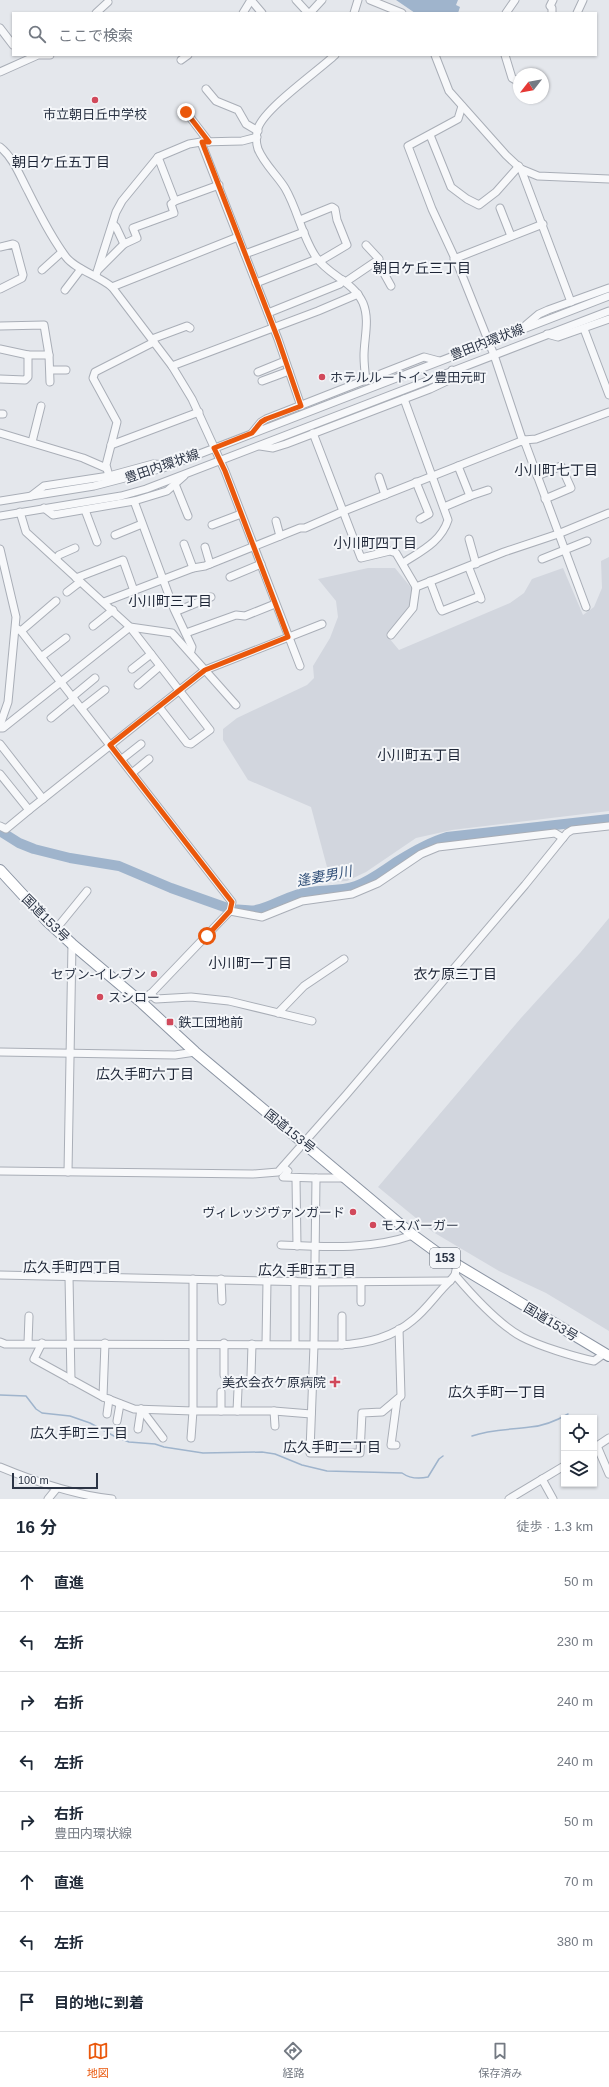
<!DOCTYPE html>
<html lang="ja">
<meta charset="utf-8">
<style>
body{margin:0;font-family:Arial,"Noto Sans JP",sans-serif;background:#f2f2f3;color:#1f2937}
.controls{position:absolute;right:12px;bottom:12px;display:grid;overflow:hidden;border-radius:0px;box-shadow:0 1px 3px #0004}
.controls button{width:36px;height:36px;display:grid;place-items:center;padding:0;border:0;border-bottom:1px solid #e0e1e3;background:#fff;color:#1f2937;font:20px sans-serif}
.compass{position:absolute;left:513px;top:68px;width:36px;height:36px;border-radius:50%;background:#fff;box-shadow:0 1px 3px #0004;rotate:239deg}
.scale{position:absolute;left:12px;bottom:10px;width:86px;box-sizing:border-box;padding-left:4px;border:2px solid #2b3445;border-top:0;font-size:11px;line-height:14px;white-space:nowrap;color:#2b3445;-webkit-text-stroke:3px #f4f6f9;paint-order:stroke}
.stop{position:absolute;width:12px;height:12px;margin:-9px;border:3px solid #ea580c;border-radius:50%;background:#fff}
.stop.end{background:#ea580c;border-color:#fff;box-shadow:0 1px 4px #0008}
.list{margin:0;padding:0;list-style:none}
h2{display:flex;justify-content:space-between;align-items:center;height:52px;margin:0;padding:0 16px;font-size:17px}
h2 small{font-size:13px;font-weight:400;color:#747a83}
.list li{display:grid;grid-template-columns:26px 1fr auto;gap:12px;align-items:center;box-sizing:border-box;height:60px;padding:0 16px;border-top:1px solid #e0e1e3}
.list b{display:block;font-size:15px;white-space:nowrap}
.list p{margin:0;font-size:13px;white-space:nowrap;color:#747a83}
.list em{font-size:13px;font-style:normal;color:#747a83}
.icon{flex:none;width:22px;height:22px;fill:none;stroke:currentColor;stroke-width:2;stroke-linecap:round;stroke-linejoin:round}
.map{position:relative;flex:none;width:609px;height:1499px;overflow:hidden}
.search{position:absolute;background:#fff;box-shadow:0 1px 3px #0004;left:12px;right:12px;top:12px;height:44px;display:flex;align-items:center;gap:10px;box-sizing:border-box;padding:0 14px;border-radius:0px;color:#747a83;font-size:15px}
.sheet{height:532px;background:#fff}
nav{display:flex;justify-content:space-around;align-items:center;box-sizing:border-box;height:56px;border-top:1px solid #e0e1e3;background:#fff;font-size:11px;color:#747a83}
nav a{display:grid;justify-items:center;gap:2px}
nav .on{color:#ea580c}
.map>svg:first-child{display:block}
.built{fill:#d2d6de}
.water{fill:#9fb4cc}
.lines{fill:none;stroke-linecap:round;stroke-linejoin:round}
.stream{stroke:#9fb4cc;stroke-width:1.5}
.river{stroke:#9fb4cc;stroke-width:10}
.minor-casing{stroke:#a9aeb7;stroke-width:9}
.highway-casing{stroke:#8b94a3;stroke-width:12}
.minor{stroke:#f7f8fa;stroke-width:7}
.highway{stroke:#fff;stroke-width:10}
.route{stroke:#ea580c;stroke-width:5}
.poi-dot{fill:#d1495b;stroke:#f4f6f9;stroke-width:1.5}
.labels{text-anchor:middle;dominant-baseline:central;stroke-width:4;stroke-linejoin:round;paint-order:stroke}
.shield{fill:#f4f6f9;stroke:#676e7b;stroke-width:1}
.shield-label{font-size:12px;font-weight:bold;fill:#2b3445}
.poi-label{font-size:13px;fill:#2b3445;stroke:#f4f6f9;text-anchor:start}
.street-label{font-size:13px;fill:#2b3445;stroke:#f4f6f9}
.neighbourhood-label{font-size:14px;fill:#1d2536;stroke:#f4f6f9}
.water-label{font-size:14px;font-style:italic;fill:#34527a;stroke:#f4f6f9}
</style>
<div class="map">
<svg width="609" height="1499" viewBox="0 0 609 1499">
<rect width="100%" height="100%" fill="#e4e7ec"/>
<!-- built -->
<g class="built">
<path d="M609,557V811L452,830L416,838L366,872L347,881L331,882L311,807L248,780L223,740V729L237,718L307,685L314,678L313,666L330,638L338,617L336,601L318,579L368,568H395L413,590L408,614L389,638L399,650L510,603L524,593L532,579L563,568L583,615L594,607L602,588L601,561Z"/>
<path d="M609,918V1331L546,1293L499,1271L433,1232L378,1187L521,1018L580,953Z"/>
</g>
<!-- water -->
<path class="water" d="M396,0H458L456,5L460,7L458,13H415Z"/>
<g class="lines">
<!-- stream -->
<g class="stream">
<path d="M0,1395L26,1396L36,1409L42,1413L70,1416L90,1423L114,1436L129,1442L155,1444L164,1447L203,1453L262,1452L275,1454L302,1465L327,1471L402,1473C409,1478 419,1479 428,1477L439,1459L443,1456"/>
<path d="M472,1436C491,1429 510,1430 530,1427C544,1426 556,1421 568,1414"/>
</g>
<!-- river -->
<path class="river" d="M0,831L19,843L34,849L70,858L119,866L171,888L233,910C241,908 248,912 256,910C271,907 282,899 296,895C316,888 337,893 356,886C372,880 384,870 398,861C414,851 430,842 447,837L609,819"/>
<defs>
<g id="minor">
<path d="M251,0L262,13"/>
<path d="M296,0L308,13"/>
<path d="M370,0L402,13"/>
<path d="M96,13L108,2"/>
<path d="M243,13L251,0"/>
<path d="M310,13L322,0"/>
<path d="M354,13L358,0"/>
<path d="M506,13L515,0"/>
<path d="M552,13V8L550,6L553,0"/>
<path d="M577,13L583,0"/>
<path d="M0,28L13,45"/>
<path d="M335,55C318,71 265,108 258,128C256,134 256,143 258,149C264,164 277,175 285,188C298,210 302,237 316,257C329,276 353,281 363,303C370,320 364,338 364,356C364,364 365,373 366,381"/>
<path d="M435,55L449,91L506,155L521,169L538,176L609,179"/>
<path d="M505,55L512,78L519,82"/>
<path d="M181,60L188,55"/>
<path d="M0,72L38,55H50"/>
<path d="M206,89L216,101L238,110L246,124L258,131"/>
<path d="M462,106L458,119L408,146L432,209L458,265L494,355L523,442"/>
<path d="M186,112L209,142"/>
<path d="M430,135L451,187L467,199L479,205L496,192L519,166"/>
<path d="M201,142L278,339L301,406"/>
<path d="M0,147C13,157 20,176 28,191C39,213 51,237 66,257C75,269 99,276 112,287L172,366L192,399L225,471L300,666"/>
<path d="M521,169L571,302"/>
<path d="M175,201L219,185"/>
<path d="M500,208L511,236"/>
<path d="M300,220L332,207L335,209L337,220L347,245L320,261"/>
<path d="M113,224L116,227L124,244L137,238L133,228L174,213L171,204L175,201L158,157"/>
<path d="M366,245L379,259"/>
<path d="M0,247L13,244L15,245L23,275L22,278L0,289"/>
<path d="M245,254L304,232"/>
<path d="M454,259L543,224"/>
<path d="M99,269L124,244"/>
<path d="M42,270L62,252"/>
<path d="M96,275L116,212L122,201L158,157L189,144L201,142L242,141L257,137"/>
<path d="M347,281L375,262L381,268L391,286"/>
<path d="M256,283L317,259"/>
<path d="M112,287L238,237"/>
<path d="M65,290L81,269"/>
<path d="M268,313L340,284L343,280"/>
<path d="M526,325L539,314L548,310L609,288"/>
<path d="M0,326L44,325L49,355H28V377L25,380L0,379"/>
<path d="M584,329L609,395"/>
<path d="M547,334L558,337L609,319"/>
<path d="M152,339L187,326L190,328"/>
<path d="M0,349L28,355"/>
<path d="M49,355L50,382"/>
<path d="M172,366L318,311L358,294"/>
<path d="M51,370H66"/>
<path d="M258,372L285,361"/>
<path d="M262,381L289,371"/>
<path d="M0,414H3"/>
<path d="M0,433L83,458L106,468"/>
<path d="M252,433L261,422L266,419L424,357L439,361"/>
<path d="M313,433L361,558L390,551L396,553L416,587L504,552L558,534L609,513"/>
<path d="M524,440L586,607"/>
<path d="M524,440L536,439L609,412"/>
<path d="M32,442L41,406"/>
<path d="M111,445L199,412"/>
<path d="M260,446L273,448L286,444L430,389L449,380L452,370"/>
<path d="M109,476L106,465L117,422L93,378L95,372L154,342"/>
<path d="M537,476L561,466L571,488L545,499"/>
<path d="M379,477L385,495"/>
<path d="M416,482L429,514L420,519"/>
<path d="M175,484L188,516"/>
<path d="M31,496L44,486L109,476L153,464L169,465"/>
<path d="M470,496L488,490"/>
<path d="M0,501L94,486L163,468L609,296"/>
<path d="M134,501L174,609L192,647L191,651"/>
<path d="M444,507L470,496L458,466"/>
<path d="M44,508L53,515L134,501L167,491L184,476"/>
<path d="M85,510L97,542"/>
<path d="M20,512L26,532L130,627L210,730L191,744L187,743L159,707"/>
<path d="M0,516L121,496L146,489L609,311"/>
<path d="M276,521L280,536"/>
<path d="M212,525L241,514"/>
<path d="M115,535L142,524"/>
<path d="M469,539L476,564"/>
<path d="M184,544L193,568"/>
<path d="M205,547L210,564"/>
<path d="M0,549L16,617L8,702L0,725"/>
<path d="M56,559L59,555L75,548"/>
<path d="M542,559L587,541"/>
<path d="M403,563C421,551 441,542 448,520L404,399"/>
<path d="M469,568L481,599"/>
<path d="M230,577L261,564"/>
<path d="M76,578L123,560L134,591"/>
<path d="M430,581L440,608L442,611L480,596"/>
<path d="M67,592L80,582"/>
<path d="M104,602L193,568L205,566L300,528H305L344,511L524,440"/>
<path d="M177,611L211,597"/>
<path d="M93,626L113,610"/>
<path d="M16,628L21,631L232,902L230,911L142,1003"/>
<path d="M21,631L56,601"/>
<path d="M186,633L236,615L245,616L275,604"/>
<path d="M391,635L413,608L416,587"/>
<path d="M41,657L66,638"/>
<path d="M132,669L151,654"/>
<path d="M138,685L160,666"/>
<path d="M72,697L95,678"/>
<path d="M82,708L105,690"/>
<path d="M51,718L74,699"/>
<path d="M0,728H3L130,627L172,633L236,705"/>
<path d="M0,744L43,799"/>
<path d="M122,759L141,744"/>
<path d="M132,773L149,759"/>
<path d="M0,774L29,810L205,670L322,624"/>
<path d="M0,826L6,829L29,810"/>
<path d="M230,911L262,917L302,901L352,894L378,883L421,854L438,847L555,833L563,838"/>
<path d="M56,929L87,891"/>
<path d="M150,994L156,999L191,997L229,1001L312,1021"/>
<path d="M278,1013L304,986L344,959"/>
<path d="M0,1052L175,1055L195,1052"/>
<path d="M283,1167L288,1171L283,1177L316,1178"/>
<path d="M0,1171L253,1174L278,1172L346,1095L525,885L567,833L572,830L609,826"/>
<path d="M68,1172L72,944"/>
<path d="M296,1179L297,1246"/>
<path d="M281,1245C325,1247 371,1250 413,1235"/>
<path d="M0,1275L315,1282L450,1281"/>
<path d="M455,1275C472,1295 498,1324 522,1337C539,1346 575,1357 594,1361L605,1353"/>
<path d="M69,1277L71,1380"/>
<path d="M221,1279L222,1301"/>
<path d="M295,1281V1344"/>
<path d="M361,1302V1282"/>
<path d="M0,1342L5,1344L338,1345C365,1344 392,1338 413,1320C427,1309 437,1293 450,1281L455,1275L457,1265"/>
<path d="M28,1343L29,1316"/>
<path d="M42,1343L34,1359L103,1397"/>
<path d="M105,1343L103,1397L134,1409L193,1411V1279"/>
<path d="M266,1344L267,1281"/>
<path d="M342,1345V1316"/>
<path d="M224,1375V1343"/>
<path d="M251,1376L252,1344"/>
<path d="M141,1409L163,1438"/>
<path d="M221,1411V1392"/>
<path d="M237,1411L238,1389"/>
<path d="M274,1411L275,1426"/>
<path d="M107,1414L109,1399"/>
<path d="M117,1421L120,1404"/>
<path d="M138,1429L141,1409"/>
<path d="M191,1438L193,1411H274L311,1414"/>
<path d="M396,1445H391L397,1400"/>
<path d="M597,1446L609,1474"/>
<path d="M594,1448L609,1438"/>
<path d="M310,1451L314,1345L316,1178H345"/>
<path d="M310,1453H360L362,1413L382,1412L401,1396L399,1329"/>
<path d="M0,1467C36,1482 73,1495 112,1499"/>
<path d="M542,1479L553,1499"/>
<path d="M48,1499L57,1488"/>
<path d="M509,1499L564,1466"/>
</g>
<path id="highway" d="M0,870L47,921L72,944L142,1003L195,1052L413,1235L439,1254L609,1356"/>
</defs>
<!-- minor casing -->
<use href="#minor" class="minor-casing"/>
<!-- highway casing -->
<use href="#highway" class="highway-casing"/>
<!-- minor -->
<use href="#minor" class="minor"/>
<!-- highway -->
<use href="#highway" class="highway"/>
</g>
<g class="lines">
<!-- route -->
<path class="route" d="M186,112L209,142H202L278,339L301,406L266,419L261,422L252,433L214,448L225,471L288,637L205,670L110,745L232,902L230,911L207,936"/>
</g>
<!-- markers -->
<g class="poi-dot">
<circle cx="95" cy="100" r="4"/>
<circle cx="322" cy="377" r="4"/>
<circle cx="154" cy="974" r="4"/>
<circle cx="100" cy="997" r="4"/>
<rect x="166" y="1018" width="8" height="8" rx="2"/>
<circle cx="353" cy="1212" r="4"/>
<circle cx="373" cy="1225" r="4"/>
<path d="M333 1376h4v4h4v4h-4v4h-4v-4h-4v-4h4z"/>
</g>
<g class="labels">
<!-- shield labels -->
<rect class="shield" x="430" y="1248" width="30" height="20" rx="3"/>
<g class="shield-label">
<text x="445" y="1258">153</text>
</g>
<!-- poi labels -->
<g class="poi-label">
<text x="95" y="114" text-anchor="middle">市立朝日丘中学校</text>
<text x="330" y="377">ホテルルートイン豊田元町</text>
<text x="146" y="974" text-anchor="end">セブン-イレブン</text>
<text x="108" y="997">スシロー</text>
<text x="178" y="1022">鉄工団地前</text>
<text x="345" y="1212" text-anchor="end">ヴィレッジヴァンガード</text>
<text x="381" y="1225">モスバーガー</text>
<text x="326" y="1382" text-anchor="end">美衣会衣ケ原病院</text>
</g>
<!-- street labels -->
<g class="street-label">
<text transform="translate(487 342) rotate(-21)">豊田内環状線</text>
<text transform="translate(162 466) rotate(-19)">豊田内環状線</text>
<text transform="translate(46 918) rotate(45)">国道153号</text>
<text transform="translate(290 1131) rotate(39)">国道153号</text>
<text transform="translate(551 1322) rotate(31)">国道153号</text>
</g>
<!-- neighbourhood labels -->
<g class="neighbourhood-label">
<text x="61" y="162">朝日ケ丘五丁目</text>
<text x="422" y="268">朝日ケ丘三丁目</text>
<text x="556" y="470">小川町七丁目</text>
<text x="375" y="543">小川町四丁目</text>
<text x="170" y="601">小川町三丁目</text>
<text x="419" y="755">小川町五丁目</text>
<text x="250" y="963">小川町一丁目</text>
<text x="455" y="974">衣ケ原三丁目</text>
<text x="145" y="1074">広久手町六丁目</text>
<text x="72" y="1267">広久手町四丁目</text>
<text x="307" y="1270">広久手町五丁目</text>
<text x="497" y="1392">広久手町一丁目</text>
<text x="79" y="1433">広久手町三丁目</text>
<text x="332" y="1447">広久手町二丁目</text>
</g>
<!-- water labels -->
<g class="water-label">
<text transform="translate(324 876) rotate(-11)">逢妻男川</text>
</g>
</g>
</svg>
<div class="controls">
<button><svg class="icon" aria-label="locate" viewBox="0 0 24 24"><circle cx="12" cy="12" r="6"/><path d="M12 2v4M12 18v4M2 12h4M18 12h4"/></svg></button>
<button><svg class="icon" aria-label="layers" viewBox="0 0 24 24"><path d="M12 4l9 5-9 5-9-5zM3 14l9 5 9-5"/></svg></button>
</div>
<svg class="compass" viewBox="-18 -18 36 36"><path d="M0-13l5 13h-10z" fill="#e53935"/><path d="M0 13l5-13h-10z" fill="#747a83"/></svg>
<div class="scale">100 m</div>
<div class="stop" style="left:207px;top:936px"></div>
<div class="stop end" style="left:186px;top:112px"></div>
<div class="search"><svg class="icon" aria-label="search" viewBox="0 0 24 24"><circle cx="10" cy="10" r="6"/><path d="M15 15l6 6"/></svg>ここで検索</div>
</div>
<section class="sheet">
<h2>16 分<small>徒歩 · 1.3 km</small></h2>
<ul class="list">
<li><svg class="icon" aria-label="ahead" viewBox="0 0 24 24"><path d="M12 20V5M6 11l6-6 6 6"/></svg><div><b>直進</b></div><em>50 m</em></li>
<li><svg class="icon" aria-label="left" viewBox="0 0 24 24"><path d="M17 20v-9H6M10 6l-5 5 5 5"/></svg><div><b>左折</b></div><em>230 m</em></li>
<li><svg class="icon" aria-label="right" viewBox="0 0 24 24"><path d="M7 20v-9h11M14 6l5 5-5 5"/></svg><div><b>右折</b></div><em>240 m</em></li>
<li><svg class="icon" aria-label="left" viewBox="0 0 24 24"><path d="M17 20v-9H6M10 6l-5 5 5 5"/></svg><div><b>左折</b></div><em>240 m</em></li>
<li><svg class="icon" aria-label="right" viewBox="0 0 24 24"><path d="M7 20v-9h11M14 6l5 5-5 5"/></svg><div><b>右折</b><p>豊田内環状線</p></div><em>50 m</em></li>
<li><svg class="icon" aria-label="ahead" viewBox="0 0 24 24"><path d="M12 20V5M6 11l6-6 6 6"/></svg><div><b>直進</b></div><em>70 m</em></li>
<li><svg class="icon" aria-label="left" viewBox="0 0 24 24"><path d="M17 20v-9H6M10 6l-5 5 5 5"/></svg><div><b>左折</b></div><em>380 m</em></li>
<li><svg class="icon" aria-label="arrive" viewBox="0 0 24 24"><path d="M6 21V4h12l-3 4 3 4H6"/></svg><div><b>目的地に到着</b></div></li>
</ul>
</section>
<nav>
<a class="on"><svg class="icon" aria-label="map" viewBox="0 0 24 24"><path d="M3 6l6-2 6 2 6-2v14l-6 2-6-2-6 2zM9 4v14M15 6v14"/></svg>地図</a>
<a><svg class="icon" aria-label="directions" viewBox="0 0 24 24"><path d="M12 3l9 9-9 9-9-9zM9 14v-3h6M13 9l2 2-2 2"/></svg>経路</a>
<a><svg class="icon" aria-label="saved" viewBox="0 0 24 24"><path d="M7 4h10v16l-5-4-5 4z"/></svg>保存済み</a>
</nav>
